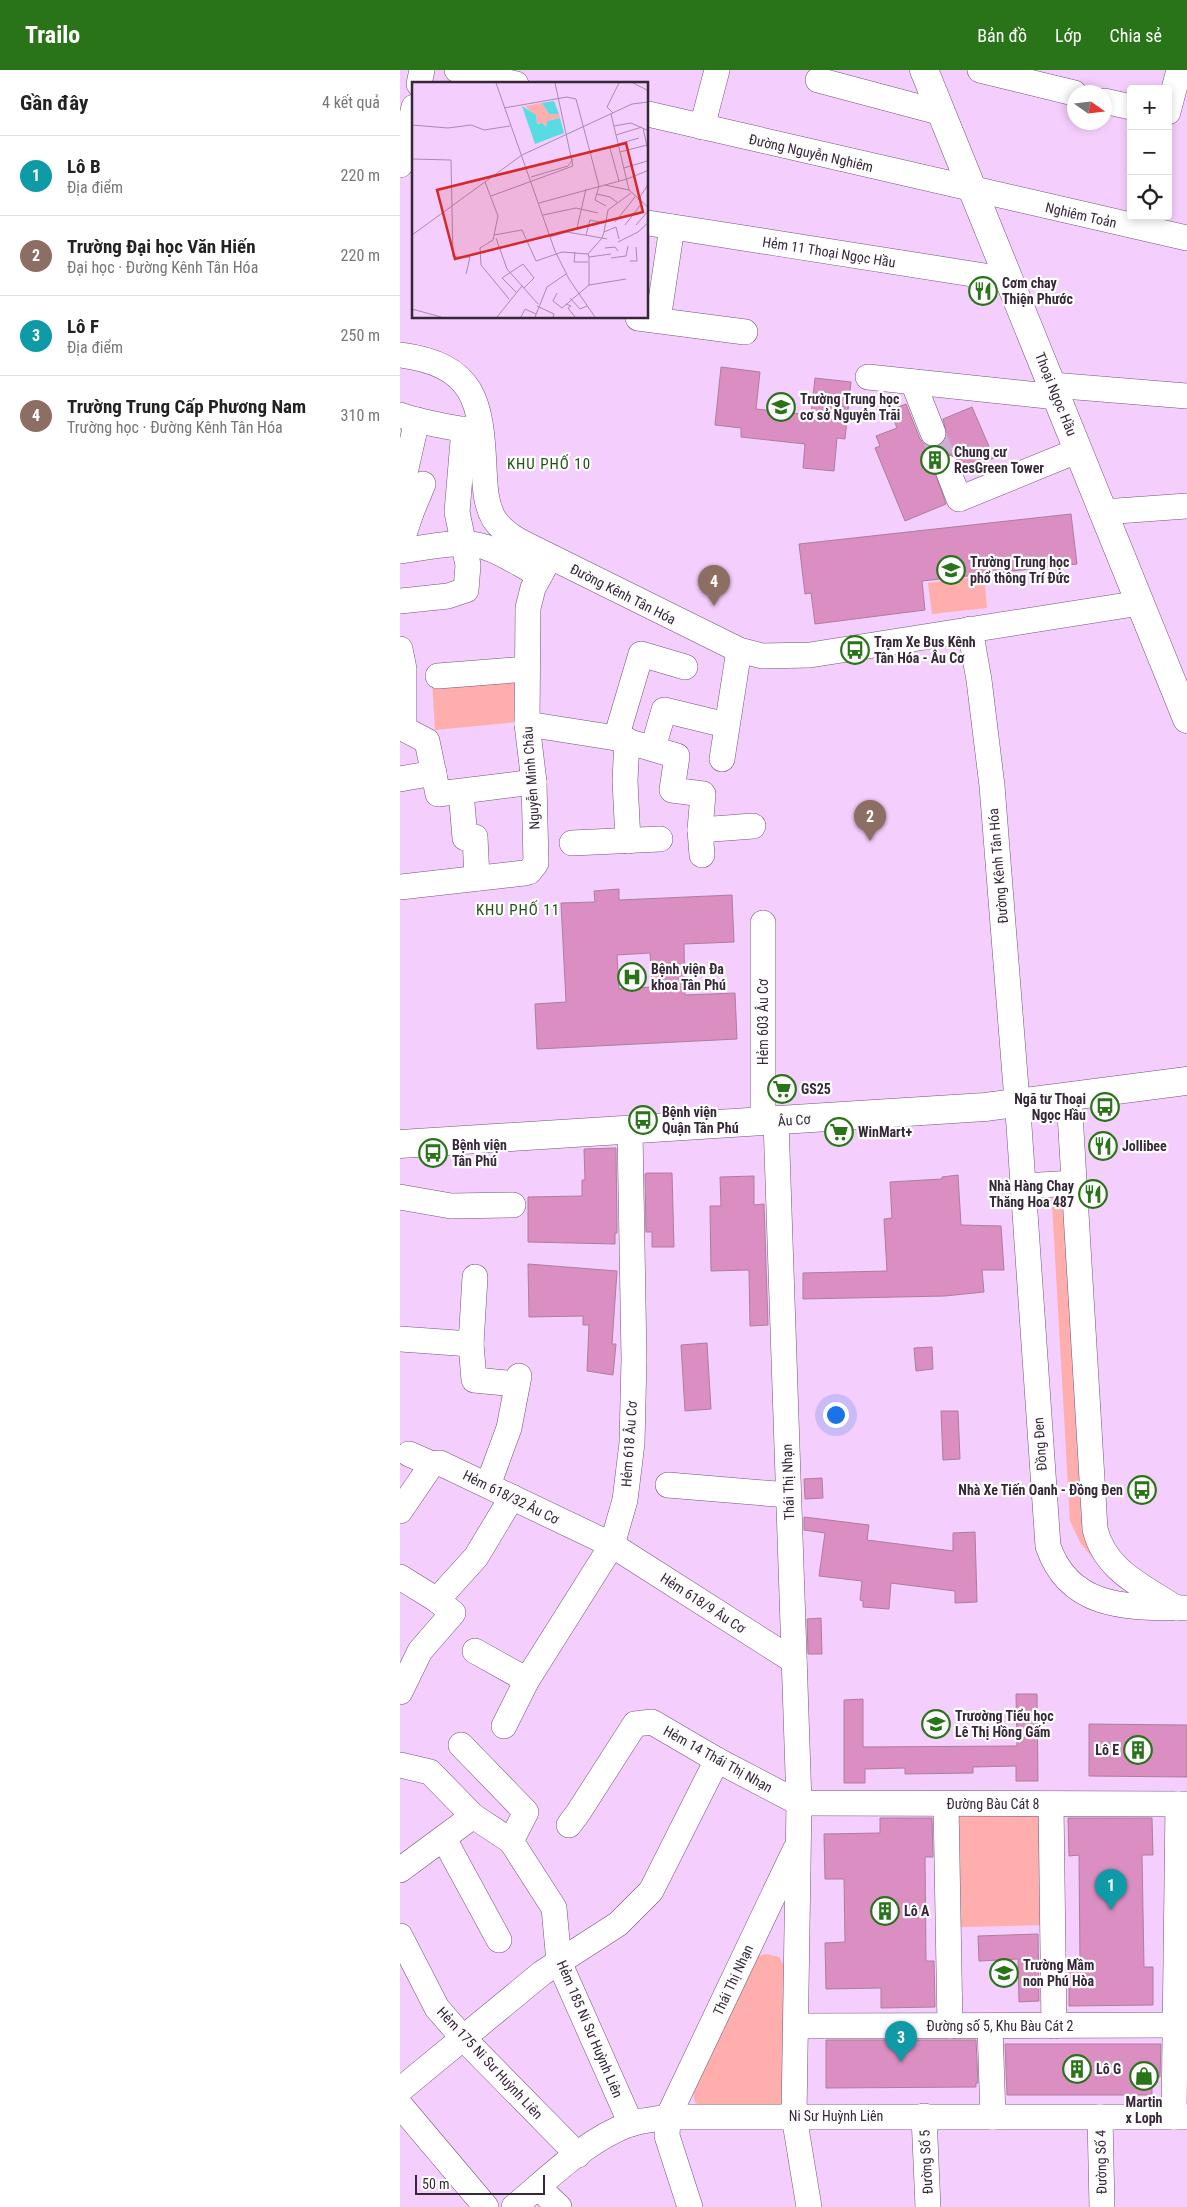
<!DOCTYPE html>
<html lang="vi">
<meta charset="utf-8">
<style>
body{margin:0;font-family:"Roboto Condensed",sans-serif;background:#f6f6f6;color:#222}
.controls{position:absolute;right:15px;top:15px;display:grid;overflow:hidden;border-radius:5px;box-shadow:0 2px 8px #0003}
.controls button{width:45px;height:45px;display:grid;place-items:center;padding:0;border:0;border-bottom:1px solid #e0e0e0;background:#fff;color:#222;font:25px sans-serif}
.compass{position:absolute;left:667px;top:15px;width:45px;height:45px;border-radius:50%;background:#fff;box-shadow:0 2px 8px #0003;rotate:104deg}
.scale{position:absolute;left:15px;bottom:12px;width:130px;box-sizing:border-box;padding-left:5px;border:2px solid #362739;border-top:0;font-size:14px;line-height:18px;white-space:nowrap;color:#362739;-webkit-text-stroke:4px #fefefe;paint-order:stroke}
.you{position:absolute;left:435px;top:1344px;width:18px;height:18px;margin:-12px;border:4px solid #fff;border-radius:50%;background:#1a73e8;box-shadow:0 0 0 8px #1a73e833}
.badge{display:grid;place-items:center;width:32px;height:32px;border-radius:50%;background:#297318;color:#fff;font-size:16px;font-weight:700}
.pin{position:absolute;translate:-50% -41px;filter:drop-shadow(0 1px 2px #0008)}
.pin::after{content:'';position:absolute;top:26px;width:18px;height:15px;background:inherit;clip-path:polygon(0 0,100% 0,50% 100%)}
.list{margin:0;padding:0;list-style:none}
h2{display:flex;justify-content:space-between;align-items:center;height:65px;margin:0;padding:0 20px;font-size:21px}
h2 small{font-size:16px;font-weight:400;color:#767676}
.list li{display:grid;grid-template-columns:32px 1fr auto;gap:15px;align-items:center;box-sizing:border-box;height:80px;padding:0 20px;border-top:1px solid #e0e0e0}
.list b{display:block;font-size:19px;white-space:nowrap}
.list p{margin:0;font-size:16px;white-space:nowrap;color:#767676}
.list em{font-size:16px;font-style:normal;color:#767676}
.icon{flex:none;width:28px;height:28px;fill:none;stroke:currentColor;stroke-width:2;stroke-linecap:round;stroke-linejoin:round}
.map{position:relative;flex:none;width:787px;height:2137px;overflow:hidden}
header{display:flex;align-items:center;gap:30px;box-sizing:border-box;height:70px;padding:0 25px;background:#297318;color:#fff}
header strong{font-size:24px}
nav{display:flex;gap:28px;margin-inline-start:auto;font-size:18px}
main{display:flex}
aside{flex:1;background:#fff}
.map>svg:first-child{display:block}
.green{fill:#feaeac}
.building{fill:#db8ec1;stroke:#ae7d9c;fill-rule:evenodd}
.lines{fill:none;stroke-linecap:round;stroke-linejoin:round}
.minor-tunnel{stroke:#ceadd5;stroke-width:25;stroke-dasharray:25 12;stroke-linecap:butt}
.minor-casing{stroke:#74537b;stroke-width:26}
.major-casing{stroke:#74537b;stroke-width:29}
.minor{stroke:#fff;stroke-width:25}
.major{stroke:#fff;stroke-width:28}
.labels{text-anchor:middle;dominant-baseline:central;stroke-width:4.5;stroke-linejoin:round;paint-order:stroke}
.street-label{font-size:14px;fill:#362739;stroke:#fefefe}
.poi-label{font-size:14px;font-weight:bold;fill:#362739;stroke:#fefefe;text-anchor:start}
.neighbourhood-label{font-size:15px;letter-spacing:1px;fill:#215017;stroke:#fefefe}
.inset-road{fill:none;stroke:#a88bae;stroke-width:1}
.view{fill:#d62828;fill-opacity:0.15;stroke:#d62828;stroke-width:2.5}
.inset-edge{fill:none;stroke:#362739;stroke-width:2.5}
</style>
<header>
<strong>Trailo</strong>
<nav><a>Bản đồ</a><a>Lớp</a><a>Chia sẻ</a></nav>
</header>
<main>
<aside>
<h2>Gần đây<small>4 kết quả</small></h2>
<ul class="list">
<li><span class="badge" style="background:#0f9aa8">1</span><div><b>Lô B</b><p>Địa điểm</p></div><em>220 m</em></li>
<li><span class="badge" style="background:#8d6e63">2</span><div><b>Trường Đại học Văn Hiến</b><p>Đại học · Đường Kênh Tân Hóa</p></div><em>220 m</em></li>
<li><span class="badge" style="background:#0f9aa8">3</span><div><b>Lô F</b><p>Địa điểm</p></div><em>250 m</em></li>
<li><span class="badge" style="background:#8d6e63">4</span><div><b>Trường Trung Cấp Phương Nam</b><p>Trường học · Đường Kênh Tân Hóa</p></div><em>310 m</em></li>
</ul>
</aside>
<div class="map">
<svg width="787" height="2137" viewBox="0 0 787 2137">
<rect width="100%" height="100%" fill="#f4cefc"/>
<!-- green -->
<g class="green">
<path d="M584,506L587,538L532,544L528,513Z"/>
<path d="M119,603V652L35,660L32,609Z"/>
<path d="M651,1116H668L699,1495L681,1474L670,1451Z"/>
<path d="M643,1742L644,1855L561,1857L559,1744Z"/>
<path d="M366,1884L379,1887L384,1896L383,2032L380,2035L301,2037L295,2032L293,2022L356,1887Z"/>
</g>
<!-- building -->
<g class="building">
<path d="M321,297L360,302L356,339L411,345L415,308L451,312L445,369L437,368L434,401L403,398L405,374L341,367V358L315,355Z"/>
<path d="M506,334L520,369L524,374L531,377L539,376L544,372L547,366L543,349L572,337L594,388L564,401L556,387L549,384L541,385L536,389L533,396L546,434L505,451L475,378L480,376L476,366L497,358L490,340Z"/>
<path d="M671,444L677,494L522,511L525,540L415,554L411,523L405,524L399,474Z"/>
<path d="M219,819V830L332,825L334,872L284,874L285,925L335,923L337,969L137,979L135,934L166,932L161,833L195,832L194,821ZM250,883L252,917L219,919L217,885Z"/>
<path d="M216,1078L217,1163H215V1174L128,1172V1127L182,1126V1110H185L184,1079Z"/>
<path d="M247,1103H272L274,1177H252V1162H246L245,1104Z"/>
<path d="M558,1105L561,1155L601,1156L604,1200H582L584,1222L545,1226L403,1229V1203L487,1201L484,1149L492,1148L490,1112L542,1109V1107Z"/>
<path d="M354,1106V1135L364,1134L368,1255L350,1256L349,1200L311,1201L310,1136H321L320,1107Z"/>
<path d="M128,1194L217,1201L212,1274H216L213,1305L187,1301L189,1255H183V1246L129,1247Z"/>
<path d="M307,1273L311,1339L285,1341L281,1275Z"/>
<path d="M532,1277L533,1299L516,1301L514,1278Z"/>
<path d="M541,1341H558L560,1389L543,1390Z"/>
<path d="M422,1408L423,1428L405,1429L404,1409Z"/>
<path d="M404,1447L469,1455L467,1470L553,1481V1463L575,1462L577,1532L555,1533V1521L491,1513L489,1539L463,1537V1531L460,1530L462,1511L419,1506L425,1463L404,1460Z"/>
<path d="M421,1548L422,1584H408L407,1549Z"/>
<path d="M616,1624H637L638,1711H616V1696L573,1697V1703L505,1704V1698L465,1699V1713H444V1630L463,1629V1677L617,1676Z"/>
<path d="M689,1654L787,1655V1707L689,1706Z"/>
<path d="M480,1748H532L533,1787H525L526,1891H534L535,1937L481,1938V1918L426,1919L425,1873L445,1872L444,1809H425L424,1764L480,1763Z"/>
<path d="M668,1748H752L753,1785H742L744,1897H753V1935L669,1936V1894H680L679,1785L669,1786Z"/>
<path d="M638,1864L639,1931L619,1932L618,1889L579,1891L578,1866Z"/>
<path d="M426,1970H576L578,2013H576V2017L426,2018Z"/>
<path d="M605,1974H761L760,2007H756V2014H752V2025H607Z"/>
</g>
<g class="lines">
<!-- minor-tunnel -->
<path class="minor-tunnel" d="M533,363L547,398"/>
<defs>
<g id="minor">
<path d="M57,0L116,14"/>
<path d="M580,0L674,23"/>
<path d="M418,10L542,43"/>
<path d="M19,14L22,0"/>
<path d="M704,31L731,37"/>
<path d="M768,42L779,0"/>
<path d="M248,44L787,168"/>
<path d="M302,57L317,0"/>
<path d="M0,95L14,37"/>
<path d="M248,153L610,210"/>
<path d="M238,248L345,262"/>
<path d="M258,250L272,157"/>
<path d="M0,285C75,295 81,331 84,397C85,415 85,433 94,449C102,461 115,469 127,475L339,580L362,586L410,585L740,533"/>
<path d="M468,307L657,327"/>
<path d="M513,312L533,363"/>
<path d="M652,315L787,326"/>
<path d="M0,345C26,354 53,357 80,363"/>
<path d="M547,398L559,429L679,380"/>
<path d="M0,425L17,350"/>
<path d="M0,441L11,443L0,476"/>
<path d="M703,442L787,436"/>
<path d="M11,443L23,414"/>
<path d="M0,481C24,478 62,469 85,477C104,483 122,496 140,505"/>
<path d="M0,531L48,526L66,520L68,495L57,442L64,359"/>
<path d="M570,559L579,610L592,716L619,1056L648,1476C670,1541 731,1537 787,1538"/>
<path d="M0,579L4,599V659L27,671L38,724L134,712"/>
<path d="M38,606L127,599"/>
<path d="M127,654L216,668L277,686L272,720L303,724L300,760L302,785"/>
<path d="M216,668L241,584L285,597"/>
<path d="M227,670L225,711L228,771"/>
<path d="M253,678L264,640L326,655"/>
<path d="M322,689L339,580"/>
<path d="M0,709L34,703"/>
<path d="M61,722L65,768L75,767L77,808"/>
<path d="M300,760L353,756"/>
<path d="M172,773L260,769"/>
<path d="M0,817L124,803L129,802L136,793L134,712L127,654L128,538L133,518L150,487"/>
<path d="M363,853V1052"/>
<path d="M669,1027L695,1459C705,1501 743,1516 776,1538"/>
<path d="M376,1051L399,1733L394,2046L409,2137"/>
<path d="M623,1116L674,1113"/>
<path d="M0,1127L51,1136L113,1135"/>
<path d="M0,1269L71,1274L75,1207"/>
<path d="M71,1274L74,1310L117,1314"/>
<path d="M9,1384L32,1394L40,1393L212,1475L394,1591"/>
<path d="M88,1415L109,1358L119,1306"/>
<path d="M268,1415L388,1425"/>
<path d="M0,1441L32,1394"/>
<path d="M0,1507L37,1530L53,1543L20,1581L0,1622"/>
<path d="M37,1530L76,1487L112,1427"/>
<path d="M75,1581L127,1610"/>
<path d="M104,1656L127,1610L212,1475L225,1430L232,1373L234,1289L230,1061"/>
<path d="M61,1675L126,1742L111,1771"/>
<path d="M0,1695L30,1702L73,1746L111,1771L154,1838L159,1892L231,2054"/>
<path d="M546,1734L550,1956"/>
<path d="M651,1734L654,1956"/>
<path d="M169,1755L178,1743L235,1654L252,1652L317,1690L399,1733L787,1734"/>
<path d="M44,1769L99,1870"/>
<path d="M0,1800L73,1746"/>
<path d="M0,1866L37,1938L63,1968L178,2085"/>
<path d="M396,1956L775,1955"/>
<path d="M590,1957L593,2047"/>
<path d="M0,2020L142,1903L218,1854L251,1821L317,1690"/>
<path d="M0,2035L86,2137"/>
<path d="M524,2046L528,2137"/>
<path d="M700,2047L702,2137"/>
<path d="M774,2047L778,1734"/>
<path d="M138,2117L159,2137"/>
<path d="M114,2137C149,2108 186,2070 230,2054C242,2050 256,2049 268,2047H787"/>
<path d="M290,2137L267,2066L268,2047L395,1780"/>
</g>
<g id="major">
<path d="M524,0L787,649"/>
<path d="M0,1074L585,1037L787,1011"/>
</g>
</defs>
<!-- minor casing -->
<use href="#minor" class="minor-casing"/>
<!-- major casing -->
<use href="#major" class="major-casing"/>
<!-- minor -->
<use href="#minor" class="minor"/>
<!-- major -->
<use href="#major" class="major"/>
</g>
<!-- icons -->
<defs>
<symbol id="restaurant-ring" viewBox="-11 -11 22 22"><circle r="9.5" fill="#fefefe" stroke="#297318" stroke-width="1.5"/><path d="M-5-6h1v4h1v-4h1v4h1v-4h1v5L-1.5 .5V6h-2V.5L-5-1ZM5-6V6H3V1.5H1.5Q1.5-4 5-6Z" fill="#297318"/></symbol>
<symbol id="school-ring" viewBox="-11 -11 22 22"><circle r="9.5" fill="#fefefe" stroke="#297318" stroke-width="1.5"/><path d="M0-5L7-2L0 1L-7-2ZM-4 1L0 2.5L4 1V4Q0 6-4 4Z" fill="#297318"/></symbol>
<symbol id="building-ring" viewBox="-11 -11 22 22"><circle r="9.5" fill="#fefefe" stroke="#297318" stroke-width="1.5"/><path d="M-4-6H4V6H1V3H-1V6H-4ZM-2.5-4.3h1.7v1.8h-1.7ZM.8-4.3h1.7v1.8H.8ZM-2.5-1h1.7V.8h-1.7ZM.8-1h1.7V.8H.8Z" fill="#297318"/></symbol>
<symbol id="bus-ring" viewBox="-11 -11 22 22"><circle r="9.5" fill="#fefefe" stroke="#297318" stroke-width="1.5"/><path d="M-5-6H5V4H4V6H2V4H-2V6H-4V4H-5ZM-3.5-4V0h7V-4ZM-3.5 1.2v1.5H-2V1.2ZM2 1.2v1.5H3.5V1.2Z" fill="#297318"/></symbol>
<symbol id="hospital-ring" viewBox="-11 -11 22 22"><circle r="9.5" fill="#fefefe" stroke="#297318" stroke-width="1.5"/><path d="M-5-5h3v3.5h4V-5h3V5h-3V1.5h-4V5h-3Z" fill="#297318"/></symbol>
<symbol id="supermarket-ring" viewBox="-11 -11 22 22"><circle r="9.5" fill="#fefefe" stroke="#297318" stroke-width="1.5"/><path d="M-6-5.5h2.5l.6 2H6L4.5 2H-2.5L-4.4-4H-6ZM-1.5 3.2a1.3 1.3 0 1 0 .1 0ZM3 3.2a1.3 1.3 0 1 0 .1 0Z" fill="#297318"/></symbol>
<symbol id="shop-ring" viewBox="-11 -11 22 22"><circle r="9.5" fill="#fefefe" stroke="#297318" stroke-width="1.5"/><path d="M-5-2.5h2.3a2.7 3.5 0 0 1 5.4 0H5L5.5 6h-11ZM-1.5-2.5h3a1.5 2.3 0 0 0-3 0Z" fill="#297318"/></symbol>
</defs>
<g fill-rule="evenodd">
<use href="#restaurant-ring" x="567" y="205" width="32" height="32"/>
<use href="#school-ring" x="365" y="321" width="32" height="32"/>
<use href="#building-ring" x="519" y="374" width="32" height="32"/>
<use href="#school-ring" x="535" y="484" width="32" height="32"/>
<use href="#bus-ring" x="439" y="564" width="32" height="32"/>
<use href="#hospital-ring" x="216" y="891" width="32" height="32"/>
<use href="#supermarket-ring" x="366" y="1003" width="32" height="32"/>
<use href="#bus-ring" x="689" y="1021" width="32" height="32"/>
<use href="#bus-ring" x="227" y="1034" width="32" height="32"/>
<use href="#supermarket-ring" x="423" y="1046" width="32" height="32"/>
<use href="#restaurant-ring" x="687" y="1060" width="32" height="32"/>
<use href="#bus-ring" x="17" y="1067" width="32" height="32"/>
<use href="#restaurant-ring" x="677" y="1108" width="32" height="32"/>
<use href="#bus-ring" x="726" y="1404" width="32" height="32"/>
<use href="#school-ring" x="520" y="1638" width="32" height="32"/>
<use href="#building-ring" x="722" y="1664" width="32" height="32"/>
<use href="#building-ring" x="469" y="1825" width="32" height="32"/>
<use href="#school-ring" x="588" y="1887" width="32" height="32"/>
<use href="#building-ring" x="661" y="1983" width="32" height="32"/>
<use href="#shop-ring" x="728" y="1990" width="32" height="32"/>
</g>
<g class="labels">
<!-- street labels -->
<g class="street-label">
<text transform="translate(411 83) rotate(13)">Đường Nguyễn Nghiêm</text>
<text transform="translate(681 145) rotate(13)">Nghiêm Toản</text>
<text transform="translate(429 182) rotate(9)">Hẻm 11 Thoại Ngọc Hầu</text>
<text transform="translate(656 324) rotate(68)">Thoại Ngọc Hầu</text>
<text transform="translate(223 524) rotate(27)">Đường Kênh Tân Hóa</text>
<text transform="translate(131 708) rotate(-94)">Nguyễn Minh Châu</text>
<text transform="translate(598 796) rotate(-95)">Đường Kênh Tân Hóa</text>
<text transform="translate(363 952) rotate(-90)">Hẻm 603 Âu Cơ</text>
<text transform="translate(394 1050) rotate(-4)">Âu Cơ</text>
<text transform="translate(229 1374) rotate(-86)">Hẻm 618 Âu Cơ</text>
<text transform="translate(640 1374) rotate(-94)">Đồng Đen</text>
<text transform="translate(388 1412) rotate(-92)">Thái Thị Nhạn</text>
<text transform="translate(111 1427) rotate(26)">Hẻm 618/32 Âu Cơ</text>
<text transform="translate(303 1533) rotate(33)">Hẻm 618/9 Âu Cơ</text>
<text transform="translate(318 1689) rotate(29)">Hẻm 14 Thái Thị Nhạn</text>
<text x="593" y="1734">Đường Bàu Cát 8</text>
<text transform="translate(333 1910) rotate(-65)">Thái Thị Nhạn</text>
<text x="600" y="1956">Đường số 5, Khu Bàu Cát 2</text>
<text transform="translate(190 1959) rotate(67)">Hẻm 185 Ni Sư Huỳnh Liên</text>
<text transform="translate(90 1993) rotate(47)">Hẻm 175 Ni Sư Huỳnh Liên</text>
<text x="436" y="2046">Ni Sư Huỳnh Liên</text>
<text transform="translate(526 2092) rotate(-93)">Đường Số 5</text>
<text transform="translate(701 2092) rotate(-91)">Đường Số 4</text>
</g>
<!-- poi labels -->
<g class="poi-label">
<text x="602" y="213">Cơm chay<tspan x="602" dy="16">Thiện Phước</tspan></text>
<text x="400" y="329">Trường Trung học<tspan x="400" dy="16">cơ sở Nguyễn Trãi</tspan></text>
<text x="554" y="382">Chung cư<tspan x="554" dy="16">ResGreen Tower</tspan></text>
<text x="570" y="492">Trường Trung học<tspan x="570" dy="16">phổ thông Trí Đức</tspan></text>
<text x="474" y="572">Trạm Xe Bus Kênh<tspan x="474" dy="16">Tân Hóa - Âu Cơ</tspan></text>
<text x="251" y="899">Bệnh viện Đa<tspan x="251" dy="16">khoa Tân Phú</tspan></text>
<text x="401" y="1019">GS25</text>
<text x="686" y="1029" text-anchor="end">Ngã tư Thoại<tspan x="686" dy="16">Ngọc Hầu</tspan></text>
<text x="262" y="1042">Bệnh viện<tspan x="262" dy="16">Quận Tân Phú</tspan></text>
<text x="458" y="1062">WinMart+</text>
<text x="52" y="1075">Bệnh viện<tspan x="52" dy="16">Tân Phú</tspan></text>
<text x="722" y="1076">Jollibee</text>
<text x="674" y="1116" text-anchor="end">Nhà Hàng Chay<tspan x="674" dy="16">Thăng Hoa 487</tspan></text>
<text x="723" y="1420" text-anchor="end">Nhà Xe Tiến Oanh - Đồng Đen</text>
<text x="555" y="1646">Trươờng Tiểu học<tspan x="555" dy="16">Lê Thị Hồng Gấm</tspan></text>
<text x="719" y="1680" text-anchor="end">Lô E</text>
<text x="504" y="1841">Lô A</text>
<text x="623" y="1895">Trường Mầm<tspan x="623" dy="16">non Phú Hòa</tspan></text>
<text x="696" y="1999">Lô G</text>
<text x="744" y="2032" text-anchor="middle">Martin<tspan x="744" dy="16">x Loph</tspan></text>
</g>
<!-- neighbourhood labels -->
<g class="neighbourhood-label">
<text x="149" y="394">KHU PHỐ 10</text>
<text x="118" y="840">KHU PHỐ 11</text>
</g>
</g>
<!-- overview -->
<g transform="translate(12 12)">
<rect width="236" height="236" fill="#f4cefc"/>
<path d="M130,21L136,31L147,32L148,36L135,39L134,45L130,41L124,42L125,36L113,24Z" fill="#feaeac"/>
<path d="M142,19L147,32H137L130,21ZM110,24L124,33L125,42L130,41L134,45L135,39L148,36L152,51L123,62Z" fill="#58dbe3"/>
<path class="inset-road" d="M84,1L143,169L157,197L183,235M221,1L237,9M92,26L155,15L164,17L187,104L183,118L194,124M201,31L195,25L207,1M199,32L217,108L237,126M0,43L36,46L59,43L72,48L98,44M202,44L219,41L237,49M231,46L236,69M204,53L230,45M206,62L227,56M198,66L207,99M179,70L206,64M208,70L235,63M110,73L220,22L236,20M0,77L39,78L41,175H58L54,192M212,86L235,79M119,95L156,84L161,77M73,100L86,134L81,158L68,166L69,183L97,217M193,103L217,108M185,112L198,115L206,121M79,114L161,84L143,1M226,118L237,101M127,121L215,97L237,88M131,133L164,126L186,131M203,140L223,115M213,143L230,121M224,143L237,128M165,146L174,107M192,150L196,128L219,111M0,153L110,73M82,153L110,148L124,179L150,170L176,172L177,175L199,172M174,153L178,138L192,141M138,155L155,150L190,156L192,150L204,145L207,157M84,156L95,187L126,222M206,160L226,150L237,140M193,166L203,165L206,169M163,170L162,180H176M176,172L190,156L195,157M177,175V203M199,176L214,174L216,164M218,179H225L224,165M104,210L90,196L111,182L122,196L112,206M145,211L141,219L150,226L177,203L214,197M158,216L168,227L175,224M154,222L159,224L156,226L163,235M125,224L142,232L141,235M0,227L29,235M85,235L110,204M109,235L113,227L124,232M123,235L135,205L154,192"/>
<path class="view" d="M214,61L231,130L43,177L25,108Z"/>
<rect width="236" height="236" class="inset-edge"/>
</g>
</svg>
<div class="controls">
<button>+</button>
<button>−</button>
<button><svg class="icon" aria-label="locate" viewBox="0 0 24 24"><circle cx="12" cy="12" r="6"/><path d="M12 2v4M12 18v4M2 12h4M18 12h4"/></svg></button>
</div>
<svg class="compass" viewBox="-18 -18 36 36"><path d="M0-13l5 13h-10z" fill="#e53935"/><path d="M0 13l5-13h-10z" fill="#767676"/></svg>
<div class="scale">50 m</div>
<div class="you"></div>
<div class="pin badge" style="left:711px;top:1840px;background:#0f9aa8">1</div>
<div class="pin badge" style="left:470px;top:771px;background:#8d6e63">2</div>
<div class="pin badge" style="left:501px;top:1992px;background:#0f9aa8">3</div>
<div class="pin badge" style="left:314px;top:536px;background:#8d6e63">4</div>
</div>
</main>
